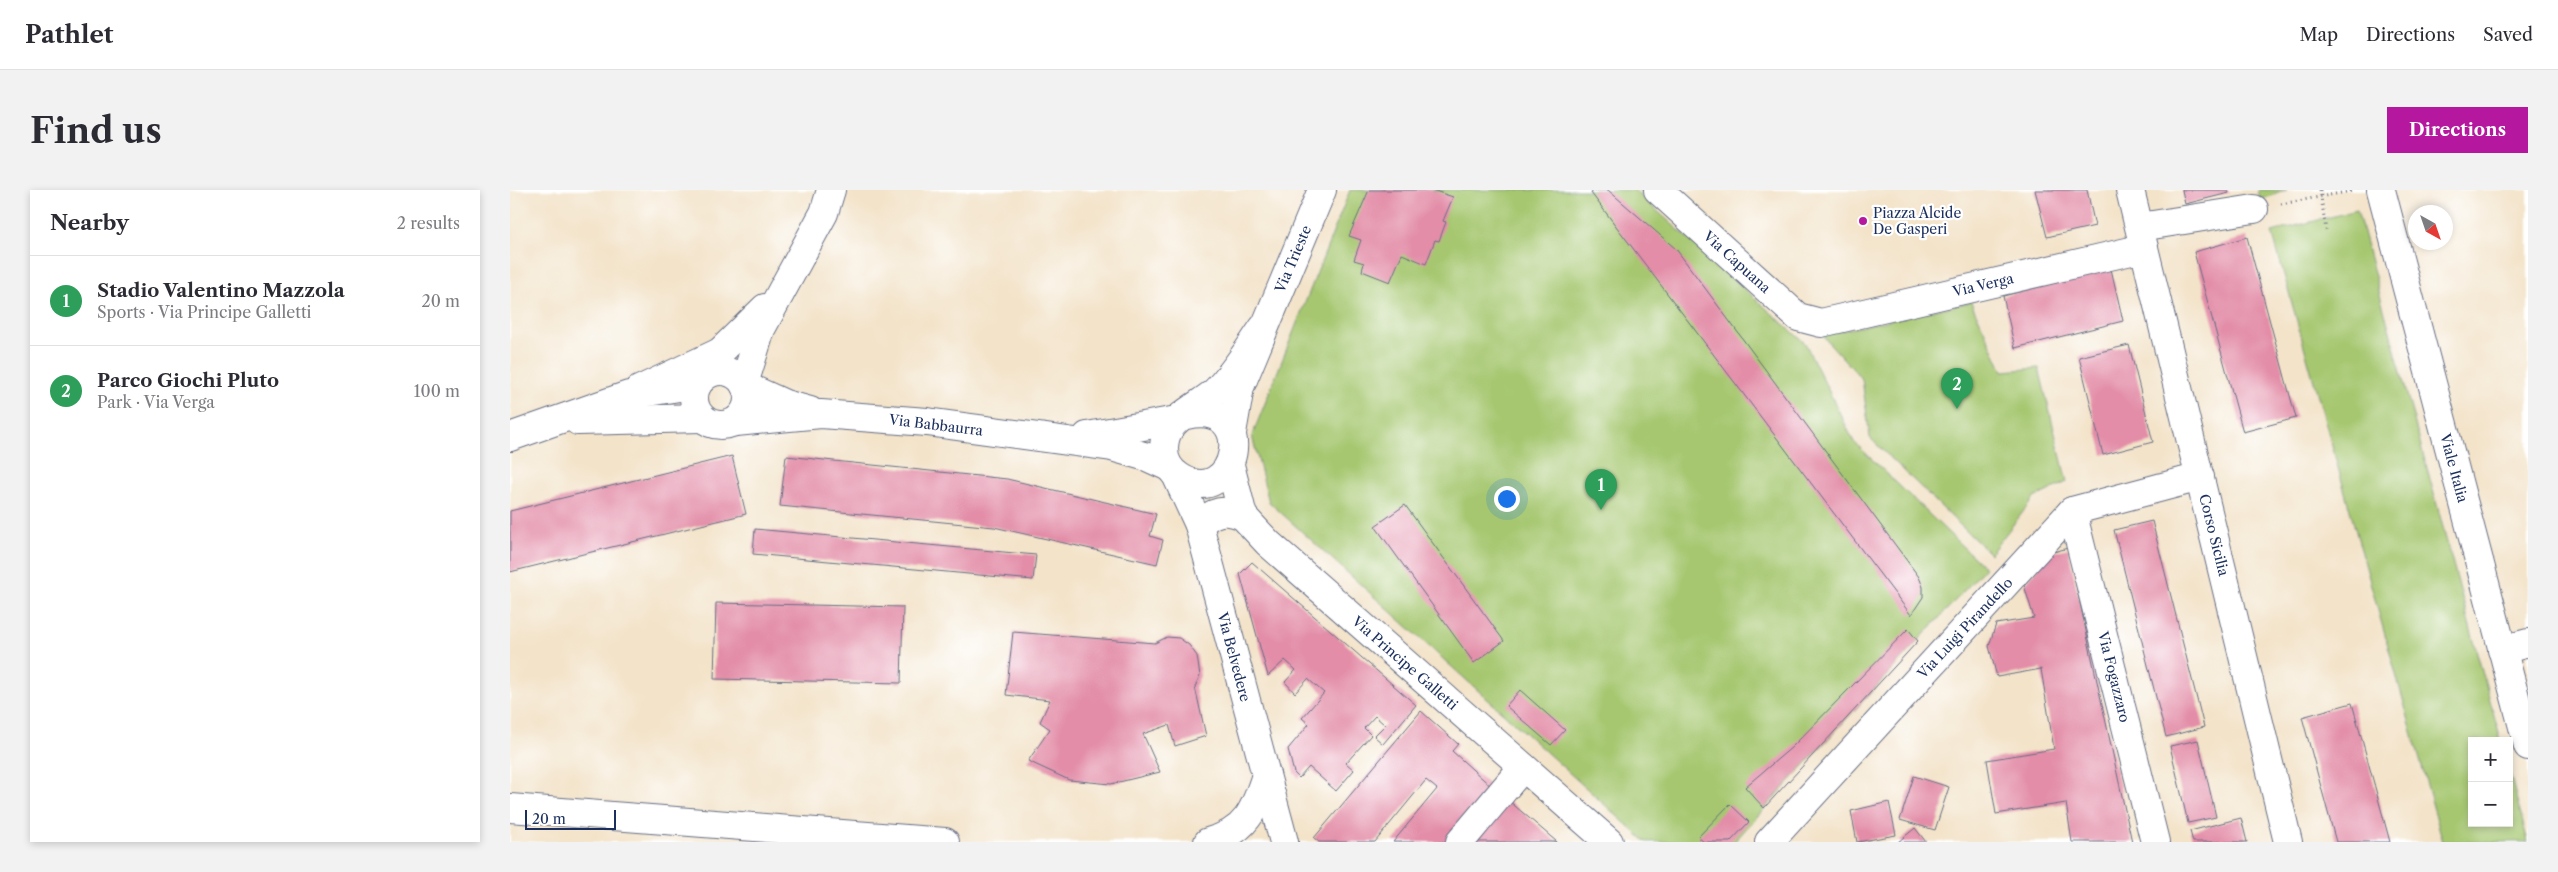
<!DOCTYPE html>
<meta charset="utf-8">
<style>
body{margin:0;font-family:"Libre Caslon Text",serif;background:#f2f2f3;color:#2b2b33}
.controls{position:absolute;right:15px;bottom:15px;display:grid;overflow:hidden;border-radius:0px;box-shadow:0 2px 8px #0003}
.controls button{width:45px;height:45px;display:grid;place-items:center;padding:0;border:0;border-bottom:1px solid #e1e1e2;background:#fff;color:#2b2b33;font:25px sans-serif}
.compass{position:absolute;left:1898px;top:15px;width:45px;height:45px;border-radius:50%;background:#fff;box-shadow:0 2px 8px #0003;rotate:140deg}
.scale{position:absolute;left:15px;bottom:12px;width:91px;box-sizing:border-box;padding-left:5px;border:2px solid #1b2f5e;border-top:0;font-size:14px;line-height:18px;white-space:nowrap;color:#1b2f5e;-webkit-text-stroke:4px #fff;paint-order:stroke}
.you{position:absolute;left:996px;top:308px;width:18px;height:18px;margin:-12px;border:4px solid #fff;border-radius:50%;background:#1a73e8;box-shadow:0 0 0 8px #1a73e833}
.badge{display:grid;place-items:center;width:32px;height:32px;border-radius:50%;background:#b5179e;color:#fff;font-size:16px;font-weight:700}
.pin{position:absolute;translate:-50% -41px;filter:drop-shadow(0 1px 2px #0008)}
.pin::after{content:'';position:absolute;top:26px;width:18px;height:15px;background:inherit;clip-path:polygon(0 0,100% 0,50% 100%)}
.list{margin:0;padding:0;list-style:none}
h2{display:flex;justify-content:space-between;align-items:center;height:65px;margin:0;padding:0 20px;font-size:21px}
h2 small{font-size:16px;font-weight:400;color:#7c7c81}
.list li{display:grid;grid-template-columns:32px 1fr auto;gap:15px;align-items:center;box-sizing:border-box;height:90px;padding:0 20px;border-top:1px solid #e1e1e2}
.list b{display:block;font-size:19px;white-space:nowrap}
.list p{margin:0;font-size:16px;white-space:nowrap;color:#7c7c81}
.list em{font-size:16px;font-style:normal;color:#7c7c81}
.map{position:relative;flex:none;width:2018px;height:652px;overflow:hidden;border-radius:0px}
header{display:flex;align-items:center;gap:30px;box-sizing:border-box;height:70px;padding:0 25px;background:#fff;border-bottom:1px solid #e1e1e2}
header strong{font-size:24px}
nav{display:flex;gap:28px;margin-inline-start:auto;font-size:18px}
.intro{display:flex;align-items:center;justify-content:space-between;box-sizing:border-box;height:120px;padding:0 30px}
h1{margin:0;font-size:35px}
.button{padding:12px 22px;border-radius:0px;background:#b5179e;color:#fff;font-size:18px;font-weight:700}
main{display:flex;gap:30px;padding:0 30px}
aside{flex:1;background:#fff;border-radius:0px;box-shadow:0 2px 8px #0003}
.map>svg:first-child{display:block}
.green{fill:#a6c770;stroke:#607b67}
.building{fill:#e38da8}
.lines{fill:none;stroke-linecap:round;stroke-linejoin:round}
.minor-casing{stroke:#676e83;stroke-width:30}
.major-casing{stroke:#676e83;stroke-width:30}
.path{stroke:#676e83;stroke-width:3;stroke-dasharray:1 4;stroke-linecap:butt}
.minor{stroke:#fff;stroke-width:28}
.major{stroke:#fff;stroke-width:28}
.path-bridge{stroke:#676e83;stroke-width:3;stroke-dasharray:1 4;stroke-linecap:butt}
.poi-dot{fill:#b5179e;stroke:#fff;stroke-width:2}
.labels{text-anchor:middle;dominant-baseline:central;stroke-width:4.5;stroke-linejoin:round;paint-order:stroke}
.poi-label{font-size:14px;fill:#1b2f5e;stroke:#fff;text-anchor:start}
.street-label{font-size:14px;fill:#1b2f5e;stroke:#fff}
</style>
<header>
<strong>Pathlet</strong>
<nav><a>Map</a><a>Directions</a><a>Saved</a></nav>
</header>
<div class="intro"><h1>Find us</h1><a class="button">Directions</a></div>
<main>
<aside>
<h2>Nearby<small>2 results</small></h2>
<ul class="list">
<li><span class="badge" style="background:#2e9e5b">1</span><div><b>Stadio Valentino Mazzola</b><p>Sports · Via Principe Galletti</p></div><em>20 m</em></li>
<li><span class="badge" style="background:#2e9e5b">2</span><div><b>Parco Giochi Pluto</b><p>Park · Via Verga</p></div><em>100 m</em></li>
</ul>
</aside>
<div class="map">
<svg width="2018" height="652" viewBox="0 0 2018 652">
<rect width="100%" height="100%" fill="#fff"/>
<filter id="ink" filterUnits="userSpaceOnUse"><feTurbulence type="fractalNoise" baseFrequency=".02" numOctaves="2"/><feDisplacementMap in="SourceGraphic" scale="10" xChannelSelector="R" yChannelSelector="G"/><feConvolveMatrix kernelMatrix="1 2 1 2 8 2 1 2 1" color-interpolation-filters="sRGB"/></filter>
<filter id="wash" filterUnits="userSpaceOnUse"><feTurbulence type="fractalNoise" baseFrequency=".0096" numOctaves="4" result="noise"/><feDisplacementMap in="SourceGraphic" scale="20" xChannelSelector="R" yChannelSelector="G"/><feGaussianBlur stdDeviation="1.12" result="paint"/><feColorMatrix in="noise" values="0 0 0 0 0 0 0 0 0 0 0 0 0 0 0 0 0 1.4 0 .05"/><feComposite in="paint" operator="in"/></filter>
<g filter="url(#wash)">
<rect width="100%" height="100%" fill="#f3e3c9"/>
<!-- green -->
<g class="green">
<path d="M840,0H1124L1295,153L1344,252L1475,378L1224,652H1136L759,312L742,246Z"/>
<path d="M1748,0H1777L1750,10Z"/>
<path d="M1847,20L1991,551H1962V633H1999V580L2018,652H1933L1762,42Z"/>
<path d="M1461,112L1493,181L1529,178L1557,292L1524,308L1480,364L1360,248L1352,189L1312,145Z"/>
</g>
<g id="blocks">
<!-- building -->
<g class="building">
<path d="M859,0H922L943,7L933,31L936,32L929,51L925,50L916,74L892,64L880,92L852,81L854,73L844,70L851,50L839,46Z"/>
<path d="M1086,0H1098L1166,59L1409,387L1413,397V407L1401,425L1081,3Z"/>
<path d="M1525,0H1577L1585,36L1537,47Z"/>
<path d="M1672,0H1718L1719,3L1675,14Z"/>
<path d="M1737,47L1786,228L1733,242L1684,62Z"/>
<path d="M1601,79L1613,131L1505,158L1493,106Z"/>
<path d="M1619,155L1643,252L1593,265L1569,167Z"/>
<path d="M222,266L236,324L0,382V321Z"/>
<path d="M276,266L497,289L646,324L640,346L653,350L647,374L484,337L270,316Z"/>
<path d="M895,315L994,451L964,473L865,336Z"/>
<path d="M1642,331L1694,537L1656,547L1604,340Z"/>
<path d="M245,339L526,365L523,390L243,364Z"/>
<path d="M1558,358L1622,652H1562L1556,613L1486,624L1477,570L1544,559L1531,479L1487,487L1479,456L1486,434L1524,428L1514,395L1540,363Z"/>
<path d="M742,372L906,515L873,554L864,546L875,535L865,526L854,538L861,545L836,573L844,580L826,601L799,577L789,588L784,583L778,559L799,534L792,528L814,503L798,489L785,503L775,492L786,480L775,470L758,486L730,384Z"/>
<path d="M206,413L393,417L391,493L204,489Z"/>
<path d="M1398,439L1408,451L1254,618L1235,597L1282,557Z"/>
<path d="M503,442L645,453L657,447L669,448L679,455L687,466L690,486L685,497L696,546L665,556L659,535L633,544L650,582L601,594L559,590L518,571L540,539L530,532L540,510L496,505Z"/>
<path d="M1010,500L1055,540L1041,555L996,516Z"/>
<path d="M1842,513L1880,652H1826L1792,527Z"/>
<path d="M911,521L948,554L942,561L983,598L937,652H883L927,599L916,590L865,652H809L804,648Z"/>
<path d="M1688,550L1706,627L1678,633L1660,556Z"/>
<path d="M1404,586L1439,597L1425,640L1390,630Z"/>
<path d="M998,610L1047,652H962Z"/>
<path d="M1379,612L1386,645L1347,652L1341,621Z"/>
<path d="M1220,614L1239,632L1220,652H1194L1188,647Z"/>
<path d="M1731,628L1737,652H1683L1680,641Z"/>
<path d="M1405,638L1416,652H1388Z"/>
</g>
</g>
</g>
<g filter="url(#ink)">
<use href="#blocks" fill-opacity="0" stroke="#676e83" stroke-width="1"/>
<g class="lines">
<defs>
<g id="minor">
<path d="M1148,0L1288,127L1311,133L1634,58"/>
<path d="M1620,0L1778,652"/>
<path d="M1871,0L2018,556"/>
<path d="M1630,37L1744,19"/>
<path d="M192,189L211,161L255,118"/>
<path d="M234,194L251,139L314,23L321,0"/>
<path d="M129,200L210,162"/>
<path d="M720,275L733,326L758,353L1099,652"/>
<path d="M666,285L689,335L774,652"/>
<path d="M1562,321L1645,652"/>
<path d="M689,335C703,321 715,318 733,326"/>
<path d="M1992,460L2018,453"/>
<path d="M0,618L435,652"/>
<path d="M698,652C737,642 745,619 756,585"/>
<path d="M950,652L1013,577"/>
<path d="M1259,652L1562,321L1690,287"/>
</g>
<g id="major">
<circle cx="211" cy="208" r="27"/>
<path d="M235,196L275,214L300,221"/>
<path d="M676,225C752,208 726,323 670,287C660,281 654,271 654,259C654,251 656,244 660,238C671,223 691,214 705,202C724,183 738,160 753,138"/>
<path d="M68,231L192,228"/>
<path d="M226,232L311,224L417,232L602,257L637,267L659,277"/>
<path d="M722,243L730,197L812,0"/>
<path d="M577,246L667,230"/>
<path d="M0,247L119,205L188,194"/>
</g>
</defs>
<!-- minor casing -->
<use href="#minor" class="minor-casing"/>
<!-- major casing -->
<use href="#major" class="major-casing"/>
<!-- path -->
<path class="path" d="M1771,14L1842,1"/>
<!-- minor -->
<use href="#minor" class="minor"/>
<!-- major -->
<use href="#major" class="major"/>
<!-- path-bridge -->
<path class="path-bridge" d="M1810,0L1816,40"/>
</g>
</g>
<!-- markers -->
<circle class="poi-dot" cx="1353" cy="31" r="5"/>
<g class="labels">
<!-- poi labels -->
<g class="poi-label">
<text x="1363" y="23">Piazza Alcide<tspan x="1363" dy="16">De Gasperi</tspan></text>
</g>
<!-- street labels -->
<g class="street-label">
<text transform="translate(783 69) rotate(-67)">Via Trieste</text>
<text transform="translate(1227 72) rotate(42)">Via Capuana</text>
<text transform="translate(1473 95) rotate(-13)">Via Verga</text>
<text transform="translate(426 235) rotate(7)">Via Babbaurra</text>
<text transform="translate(1944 278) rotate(75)">Viale Italia</text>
<text transform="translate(1704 345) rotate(76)">Corso Sicilia</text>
<text transform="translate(1455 438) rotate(-47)">Via Luigi Pirandello</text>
<text transform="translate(724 467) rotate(75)">Via Belvedere</text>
<text transform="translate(895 473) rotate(41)">Via Principe Galletti</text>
<text transform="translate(1604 487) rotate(76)">Via Fogazzaro</text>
</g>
</g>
</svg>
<div class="controls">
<button>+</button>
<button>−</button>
</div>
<svg class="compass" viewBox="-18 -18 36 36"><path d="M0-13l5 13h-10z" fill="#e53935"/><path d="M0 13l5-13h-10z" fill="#7c7c81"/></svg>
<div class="scale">20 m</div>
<div class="you"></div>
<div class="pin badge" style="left:1091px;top:320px;background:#2e9e5b">1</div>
<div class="pin badge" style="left:1447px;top:219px;background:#2e9e5b">2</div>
</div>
</main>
